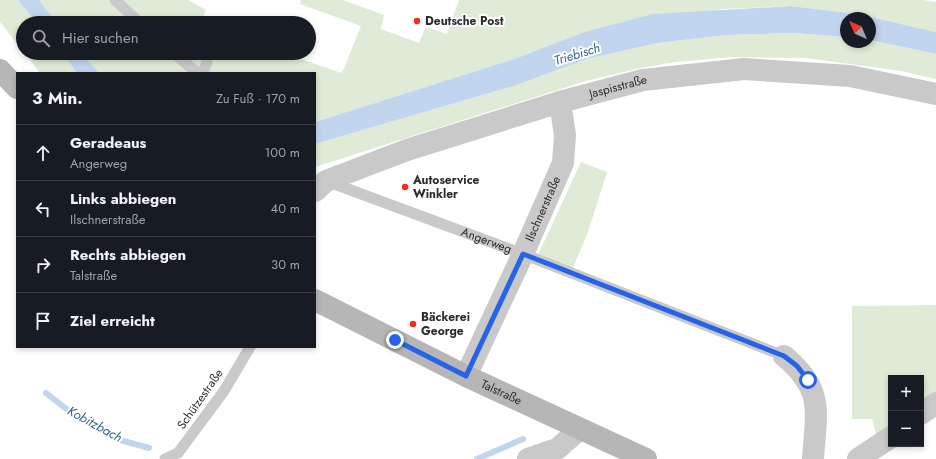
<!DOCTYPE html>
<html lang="de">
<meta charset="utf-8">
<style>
body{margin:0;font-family:Jost,sans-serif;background:#242831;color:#f1f3f6}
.controls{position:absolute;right:12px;bottom:12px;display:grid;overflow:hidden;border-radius:0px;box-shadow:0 2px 6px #0003}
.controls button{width:36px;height:36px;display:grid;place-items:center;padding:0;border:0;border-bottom:1px solid #363941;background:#171b24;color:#f1f3f6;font:20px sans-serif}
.compass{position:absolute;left:840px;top:12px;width:36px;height:36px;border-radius:50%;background:#171b24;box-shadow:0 2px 6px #0003;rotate:316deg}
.stop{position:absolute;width:12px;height:12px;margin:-9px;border:3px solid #2563eb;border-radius:50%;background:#fff}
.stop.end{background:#2563eb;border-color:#fff;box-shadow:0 1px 4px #0008}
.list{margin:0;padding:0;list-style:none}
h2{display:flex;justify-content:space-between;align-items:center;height:52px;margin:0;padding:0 16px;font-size:17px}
h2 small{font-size:13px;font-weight:400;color:#9ea1a6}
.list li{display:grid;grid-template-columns:26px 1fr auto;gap:12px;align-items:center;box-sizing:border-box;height:56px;padding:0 16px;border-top:1px solid #363941}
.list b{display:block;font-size:15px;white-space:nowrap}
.list p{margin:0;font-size:13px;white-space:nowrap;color:#9ea1a6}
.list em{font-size:13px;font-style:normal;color:#9ea1a6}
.icon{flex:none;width:22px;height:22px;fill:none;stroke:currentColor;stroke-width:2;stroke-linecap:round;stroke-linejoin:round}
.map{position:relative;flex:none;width:936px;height:459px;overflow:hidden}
.search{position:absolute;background:#171b24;box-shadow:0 2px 6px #0003;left:16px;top:16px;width:300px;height:44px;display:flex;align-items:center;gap:10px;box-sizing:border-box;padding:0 14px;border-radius:22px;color:#9ea1a6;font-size:15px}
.panel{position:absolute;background:#171b24;box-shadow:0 2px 6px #0003;left:16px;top:72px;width:300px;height:276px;border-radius:0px}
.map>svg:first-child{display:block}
.green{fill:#dfebd7}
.water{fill:#c1d6ee}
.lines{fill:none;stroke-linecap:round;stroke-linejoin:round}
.stream{stroke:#c1d6ee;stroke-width:6}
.lane{stroke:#c9c9c9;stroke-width:11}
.street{stroke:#c9c9c9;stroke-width:22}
.secondary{stroke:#b6b6b6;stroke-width:22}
.route{stroke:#2563eb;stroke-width:5}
.poi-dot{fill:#f52d1c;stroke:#fff;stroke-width:1.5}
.labels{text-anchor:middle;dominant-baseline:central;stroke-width:4;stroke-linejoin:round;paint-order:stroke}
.poi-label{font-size:12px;font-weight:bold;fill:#2c2c2c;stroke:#fff;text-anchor:start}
.street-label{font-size:12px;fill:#2c2c2c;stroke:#fff}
.water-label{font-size:13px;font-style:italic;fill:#346094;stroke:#fff}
</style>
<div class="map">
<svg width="936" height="459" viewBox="0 0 936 459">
<rect width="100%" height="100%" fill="#fff"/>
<!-- green -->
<g class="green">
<path d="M0,0H18L37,23H23V51L0,22Z"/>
<path d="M39,0H188L206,10L201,23H57Z"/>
<path d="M301,0H343L384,15L381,29L419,43L426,27L447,34L459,0H923L936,2V32L858,14L791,6L723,9L584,32L517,58L315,122V73H99L81,53H283L342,73L361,26L300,4Z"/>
<path d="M795,33L846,37V42H870V40L936,54V79L901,71L806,58L731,57L675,62L636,69L586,81L315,167V144L517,85L587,59L657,43L726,35Z"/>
<path d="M25,53H62L77,73H40Z"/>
<path d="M581,162L607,172L588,232L572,270L538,255Z"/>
<path d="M936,305V396L921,408V378H891V431L878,441L872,419H852V306Z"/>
</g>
<!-- water -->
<g class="water">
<path d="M18,0H39L57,23H37Z"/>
<path d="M791,6L858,14L936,32V54L870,40V18H846V37L794,33L727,35L657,43L587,59L517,85L315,144V122L517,58L584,32L653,14Z"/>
<path d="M62,53H81L99,73H77Z"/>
</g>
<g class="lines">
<!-- stream -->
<g class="stream">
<path d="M46,393L69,411L120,440L149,448"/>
<path d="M477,459L523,439"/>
</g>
<!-- lane -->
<g class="lane">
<path d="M115,0L140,23"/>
<path d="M174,53L197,73"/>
<path d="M203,73L210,53"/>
<path id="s1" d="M329,182L523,254L784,356"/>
<path d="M165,459L178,453L224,391L250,347"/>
</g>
<!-- street -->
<g class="street">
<path id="s2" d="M315,191L326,181L407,150L560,102L643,80L744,69L850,76L936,94"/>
<path d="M784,356C825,390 816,412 813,459"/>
<path id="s3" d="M466,376L523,254L563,163L565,135L560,102"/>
<path d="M921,414L936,403"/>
<path d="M528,459L557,449L580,429"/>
<path d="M858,459L891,437"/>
</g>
<!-- secondary -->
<g class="secondary">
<path d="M0,70L17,88"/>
<path id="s4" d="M315,300L466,376L646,459"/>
</g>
</g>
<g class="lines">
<!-- route -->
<path class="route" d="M395,340L466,376L523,254L784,356L797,366L808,380"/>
</g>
<!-- markers -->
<g class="poi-dot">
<circle cx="417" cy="21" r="4"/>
<circle cx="405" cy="187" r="4"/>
<circle cx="413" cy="324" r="4"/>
</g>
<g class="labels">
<!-- poi labels -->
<g class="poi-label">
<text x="425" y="21">Deutsche Post</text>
<text x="413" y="180">Autoservice<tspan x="413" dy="14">Winkler</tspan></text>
<text x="421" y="317">Bäckerei<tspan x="421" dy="14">George</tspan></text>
</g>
<!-- street labels -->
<g class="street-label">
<text stroke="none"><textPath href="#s2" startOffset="322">Jaspisstraße</textPath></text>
<text stroke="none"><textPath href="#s3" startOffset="184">Ilschnerstraße</textPath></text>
<text stroke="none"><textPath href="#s1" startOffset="168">Angerweg</textPath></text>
<text stroke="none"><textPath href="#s4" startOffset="208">Talstraße</textPath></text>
<text transform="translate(200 399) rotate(-55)">Schützestraße</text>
</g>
<!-- water labels -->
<g class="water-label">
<text transform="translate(577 54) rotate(-17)">Triebisch</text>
<text transform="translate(95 424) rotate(29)">Kobitzbach</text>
</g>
</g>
</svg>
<div class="controls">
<button>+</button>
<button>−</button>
</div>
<svg class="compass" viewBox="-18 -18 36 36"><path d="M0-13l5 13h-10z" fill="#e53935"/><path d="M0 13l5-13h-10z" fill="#9ea1a6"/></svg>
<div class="stop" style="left:808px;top:380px"></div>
<div class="stop end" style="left:395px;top:340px"></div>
<div class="search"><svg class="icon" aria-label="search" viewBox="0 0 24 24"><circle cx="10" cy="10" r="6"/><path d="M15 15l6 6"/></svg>Hier suchen</div>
<section class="panel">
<h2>3 Min.<small>Zu Fuß · 170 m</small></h2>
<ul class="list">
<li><svg class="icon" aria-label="ahead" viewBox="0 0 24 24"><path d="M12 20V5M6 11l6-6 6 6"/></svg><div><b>Geradeaus</b><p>Angerweg</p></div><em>100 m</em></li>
<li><svg class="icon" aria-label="left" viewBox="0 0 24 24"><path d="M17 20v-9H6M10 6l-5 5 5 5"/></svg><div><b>Links abbiegen</b><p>Ilschnerstraße</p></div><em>40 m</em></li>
<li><svg class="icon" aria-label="right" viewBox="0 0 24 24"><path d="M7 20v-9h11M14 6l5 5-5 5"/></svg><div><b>Rechts abbiegen</b><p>Talstraße</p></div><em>30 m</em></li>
<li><svg class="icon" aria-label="arrive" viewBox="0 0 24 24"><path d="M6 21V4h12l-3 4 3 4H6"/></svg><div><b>Ziel erreicht</b></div></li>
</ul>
</section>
</div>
